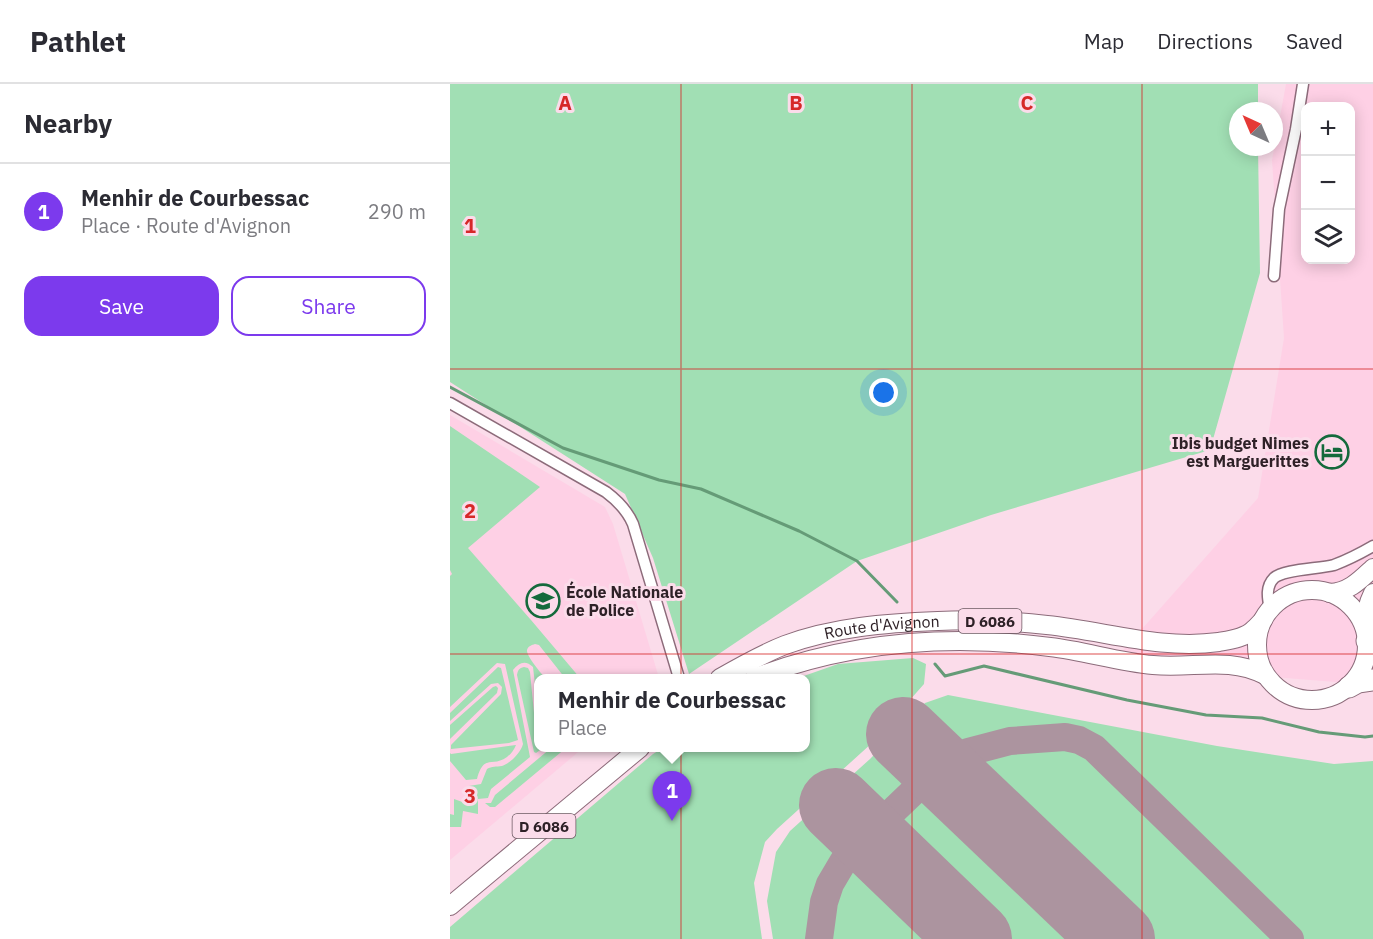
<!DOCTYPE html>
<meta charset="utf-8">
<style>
body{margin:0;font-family:"IBM Plex Sans",sans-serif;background:#f7f7f7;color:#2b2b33}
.controls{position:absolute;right:18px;top:18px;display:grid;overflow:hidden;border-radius:12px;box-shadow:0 3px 15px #0003}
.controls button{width:54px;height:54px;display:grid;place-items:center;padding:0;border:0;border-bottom:2px solid #e1e1e2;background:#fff;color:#2b2b33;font:30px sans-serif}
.compass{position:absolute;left:779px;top:18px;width:54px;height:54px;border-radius:50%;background:#fff;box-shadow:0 3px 15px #0003;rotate:316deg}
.you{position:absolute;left:434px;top:309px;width:21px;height:21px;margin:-15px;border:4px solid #fff;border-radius:50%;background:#1a73e8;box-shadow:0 0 0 9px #1a73e833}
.badge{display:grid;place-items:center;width:39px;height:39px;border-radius:50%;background:#7c3aed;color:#fff;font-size:20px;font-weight:700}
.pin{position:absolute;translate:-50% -50px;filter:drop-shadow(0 2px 3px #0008)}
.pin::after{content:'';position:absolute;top:32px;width:21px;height:18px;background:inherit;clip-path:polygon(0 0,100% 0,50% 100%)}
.popup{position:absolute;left:84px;top:590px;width:276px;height:78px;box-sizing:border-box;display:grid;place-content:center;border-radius:12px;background:#fff;filter:drop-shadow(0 2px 4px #0005);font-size:20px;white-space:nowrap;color:#7c7c81}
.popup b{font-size:22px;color:#2b2b33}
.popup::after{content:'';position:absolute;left:50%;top:100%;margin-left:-12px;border:12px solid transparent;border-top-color:#fff}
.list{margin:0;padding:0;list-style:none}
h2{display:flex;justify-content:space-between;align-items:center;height:78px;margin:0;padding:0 24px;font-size:26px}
h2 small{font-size:20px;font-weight:400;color:#7c7c81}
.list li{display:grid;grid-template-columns:39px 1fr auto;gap:18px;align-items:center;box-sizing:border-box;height:96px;padding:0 24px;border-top:2px solid #e1e1e2}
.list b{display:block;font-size:22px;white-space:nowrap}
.list p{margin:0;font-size:20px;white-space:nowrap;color:#7c7c81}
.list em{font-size:20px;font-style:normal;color:#7c7c81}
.actions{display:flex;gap:12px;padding:18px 24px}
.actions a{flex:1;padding:14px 0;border:2px solid #7c3aed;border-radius:18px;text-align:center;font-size:21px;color:#7c3aed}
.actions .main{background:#7c3aed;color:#fff}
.icon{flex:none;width:33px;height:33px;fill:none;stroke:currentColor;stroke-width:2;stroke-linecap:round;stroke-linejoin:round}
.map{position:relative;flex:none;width:923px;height:855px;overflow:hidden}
header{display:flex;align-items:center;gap:36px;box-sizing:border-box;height:84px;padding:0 30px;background:#fff;border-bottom:2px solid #e1e1e2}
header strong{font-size:28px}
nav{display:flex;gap:33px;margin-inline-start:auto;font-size:21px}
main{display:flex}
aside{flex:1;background:#fff}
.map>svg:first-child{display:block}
.built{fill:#fed0e5;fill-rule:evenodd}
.green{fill:#a1dfb4}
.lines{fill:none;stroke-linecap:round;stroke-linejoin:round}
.stream{stroke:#659b77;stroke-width:3}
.taxiway{stroke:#ac949f;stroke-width:28}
.runway{stroke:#ac949f;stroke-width:74}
.minor-casing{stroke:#8c6b7a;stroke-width:13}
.primary-casing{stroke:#8c6b7a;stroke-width:20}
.motorway-casing{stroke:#8c6b7a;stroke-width:23}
.minor{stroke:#fff;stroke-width:10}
.primary{stroke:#fff;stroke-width:18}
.motorway{stroke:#fff;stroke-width:21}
.grid{fill:none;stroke:#d62828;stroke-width:1.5;stroke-opacity:0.55}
.labels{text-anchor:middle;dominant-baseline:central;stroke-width:6;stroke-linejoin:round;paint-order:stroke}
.shield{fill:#fbdcea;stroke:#6c5962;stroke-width:1.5}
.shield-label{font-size:15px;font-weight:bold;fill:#2e2127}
.poi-label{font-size:16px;font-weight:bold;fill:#2e2127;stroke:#fbdcea;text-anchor:end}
.street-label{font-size:16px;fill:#2e2127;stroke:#fbdcea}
.grid-label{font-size:20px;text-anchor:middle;font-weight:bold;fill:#d62828;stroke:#fbdcea;stroke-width:6;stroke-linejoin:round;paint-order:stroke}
</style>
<header>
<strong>Pathlet</strong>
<nav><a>Map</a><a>Directions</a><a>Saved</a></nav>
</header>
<main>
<aside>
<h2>Nearby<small></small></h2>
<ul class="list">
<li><span class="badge">1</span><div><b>Menhir de Courbessac</b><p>Place · Route d'Avignon</p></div><em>290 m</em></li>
</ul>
<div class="actions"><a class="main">Save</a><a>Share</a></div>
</aside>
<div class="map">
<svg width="923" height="855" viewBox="0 0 923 855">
<rect width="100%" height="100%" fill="#fbdcea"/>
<!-- built -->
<g class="built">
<path d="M836,0H923V601L661,580L808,414L834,254L822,76ZM856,22H900V176H856Z"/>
<path d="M0,331L155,423L163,440L209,594H88V664H133L0,776Z"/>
</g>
<!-- green -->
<g class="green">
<path d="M0,0H808V27H788V63H808L810,189L760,366L541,431L407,477L239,590L203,474L175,410L0,298Z"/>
<path d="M0,342L90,403L18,464L81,536L130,594H115L89,561L85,560C82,561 78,562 77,566C76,572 91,589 95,594H88V627L83,583C76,576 69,578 63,586L80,673L41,705L38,714L28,715V730L13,727L11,743H0V730L4,731V715L18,720L19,702L31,700L37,685C42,682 46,683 52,682C61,679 71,668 73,660L55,580L47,579L0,623V492L2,490L0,486Z"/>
<path d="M463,574L476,580L474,600L422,659L327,745L315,758L304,799L312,855H0V843L203,670L213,664H356V594H348L388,580Z"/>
<path d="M48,583L51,584L68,656L59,659L1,665V661L51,610L52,603L48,599L41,600L0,637V629Z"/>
<path d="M74,583L78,584L80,588L84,629L86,635L88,637V664H93L86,669L84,668L67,591C68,586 69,584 74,583Z"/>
<path d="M46,602L48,604L47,609L0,655V641L43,603Z"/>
<path d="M498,611L767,662L884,680L923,677V855H323L317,817L326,768L340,747L420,675L475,619Z"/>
<path d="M66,661C64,666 61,670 57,673C42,684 34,669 27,695L16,696L0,677V669L1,670Z"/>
<path d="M101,664H116L45,723H40L35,719H41L45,711Z"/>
</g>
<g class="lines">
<!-- stream -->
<g class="stream">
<path d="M0,303L113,364L209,396L251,405L349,447L407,477L447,518"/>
<path d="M485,580L495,592L534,582L677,616L756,631L812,634L869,648L915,653L923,652"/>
</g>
<!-- taxiway -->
<path class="taxiway" d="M369,855L374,818L380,800L393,778L417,752L488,684L518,668L560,657L615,653L629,656L644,664L840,855"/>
<!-- runway -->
<g class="runway">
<path d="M453,650L668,855"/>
<path d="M386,721L525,855"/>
</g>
<defs>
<g id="minor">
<path d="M824,192L829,125L846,45L853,0"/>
<path d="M0,319L156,408C168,417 177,426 183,440L229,594"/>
<path d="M820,526C818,515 815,503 824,494C834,485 869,485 884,481C897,476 911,469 923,462"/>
</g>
<g id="primary">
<circle cx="862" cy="561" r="55"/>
<path d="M880,509C899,508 910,496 923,484"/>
<path d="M915,544C915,531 917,521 923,509"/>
<path id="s1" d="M270,594C291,582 312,570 335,561C384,543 436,539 488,537C524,535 561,537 597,541C656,547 710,566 769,558C780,556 795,554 803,546C807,543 810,539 813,536"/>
<path d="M304,594C398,558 500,550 600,563C635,567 668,578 703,581C743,585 778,572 815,591"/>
<path d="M0,822L190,664"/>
</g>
<g id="motorway">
<path d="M917,557L923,567"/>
<path d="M899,603L908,598L923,596"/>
</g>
</defs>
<!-- minor casing -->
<use href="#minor" class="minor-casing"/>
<!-- primary casing -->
<use href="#primary" class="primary-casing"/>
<!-- motorway casing -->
<use href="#motorway" class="motorway-casing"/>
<!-- minor -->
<use href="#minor" class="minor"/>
<!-- primary -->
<use href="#primary" class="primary"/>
<!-- motorway -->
<use href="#motorway" class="motorway"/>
</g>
<!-- grid -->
<path class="grid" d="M231,0V855M462,0V855M692,0V855M0,285H923M0,570H923"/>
<!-- icons -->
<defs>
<symbol id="hotel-ring" viewBox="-11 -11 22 22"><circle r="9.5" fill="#fbdcea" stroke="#146a3c" stroke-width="1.5"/><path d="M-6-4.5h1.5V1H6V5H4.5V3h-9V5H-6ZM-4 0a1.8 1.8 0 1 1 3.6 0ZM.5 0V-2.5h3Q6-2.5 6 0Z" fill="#146a3c"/></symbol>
<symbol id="university-ring" viewBox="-11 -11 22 22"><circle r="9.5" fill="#fbdcea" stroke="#146a3c" stroke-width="1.5"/><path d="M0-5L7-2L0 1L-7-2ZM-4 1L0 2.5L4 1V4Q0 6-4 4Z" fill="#146a3c"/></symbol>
</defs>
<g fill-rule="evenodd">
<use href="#hotel-ring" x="863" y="349" width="38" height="38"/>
<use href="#university-ring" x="74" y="498" width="38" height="38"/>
</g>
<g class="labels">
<!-- shield labels -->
<g class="shield">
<rect x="508.5" y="525" width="63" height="24" rx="4.5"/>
<rect x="62.5" y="730" width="63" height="24" rx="4.5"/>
</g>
<g class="shield-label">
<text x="540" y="537">D 6086</text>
<text x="94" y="742">D 6086</text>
</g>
<!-- poi labels -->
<g class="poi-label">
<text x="859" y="359">Ibis budget Nimes<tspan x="859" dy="18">est Marguerittes</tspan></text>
<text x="116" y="508" text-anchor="start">École Nationale<tspan x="116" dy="18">de Police</tspan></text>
</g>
<!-- street labels -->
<g class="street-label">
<text stroke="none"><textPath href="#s1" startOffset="172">Route d'Avignon</textPath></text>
</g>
</g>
<g class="grid-label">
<text x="115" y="26">A</text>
<text x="346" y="26">B</text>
<text x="577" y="26">C</text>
<text x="20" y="149">1</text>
<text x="20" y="434">2</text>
<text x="20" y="719">3</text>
</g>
</svg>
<div class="controls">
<button>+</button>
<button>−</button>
<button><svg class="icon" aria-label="layers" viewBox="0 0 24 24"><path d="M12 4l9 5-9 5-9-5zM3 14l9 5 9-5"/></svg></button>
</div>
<svg class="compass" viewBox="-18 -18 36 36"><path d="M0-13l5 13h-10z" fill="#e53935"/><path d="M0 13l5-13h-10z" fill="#7c7c81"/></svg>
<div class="you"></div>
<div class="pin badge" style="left:222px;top:737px">1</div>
<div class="popup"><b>Menhir de Courbessac</b>Place</div>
</div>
</main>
